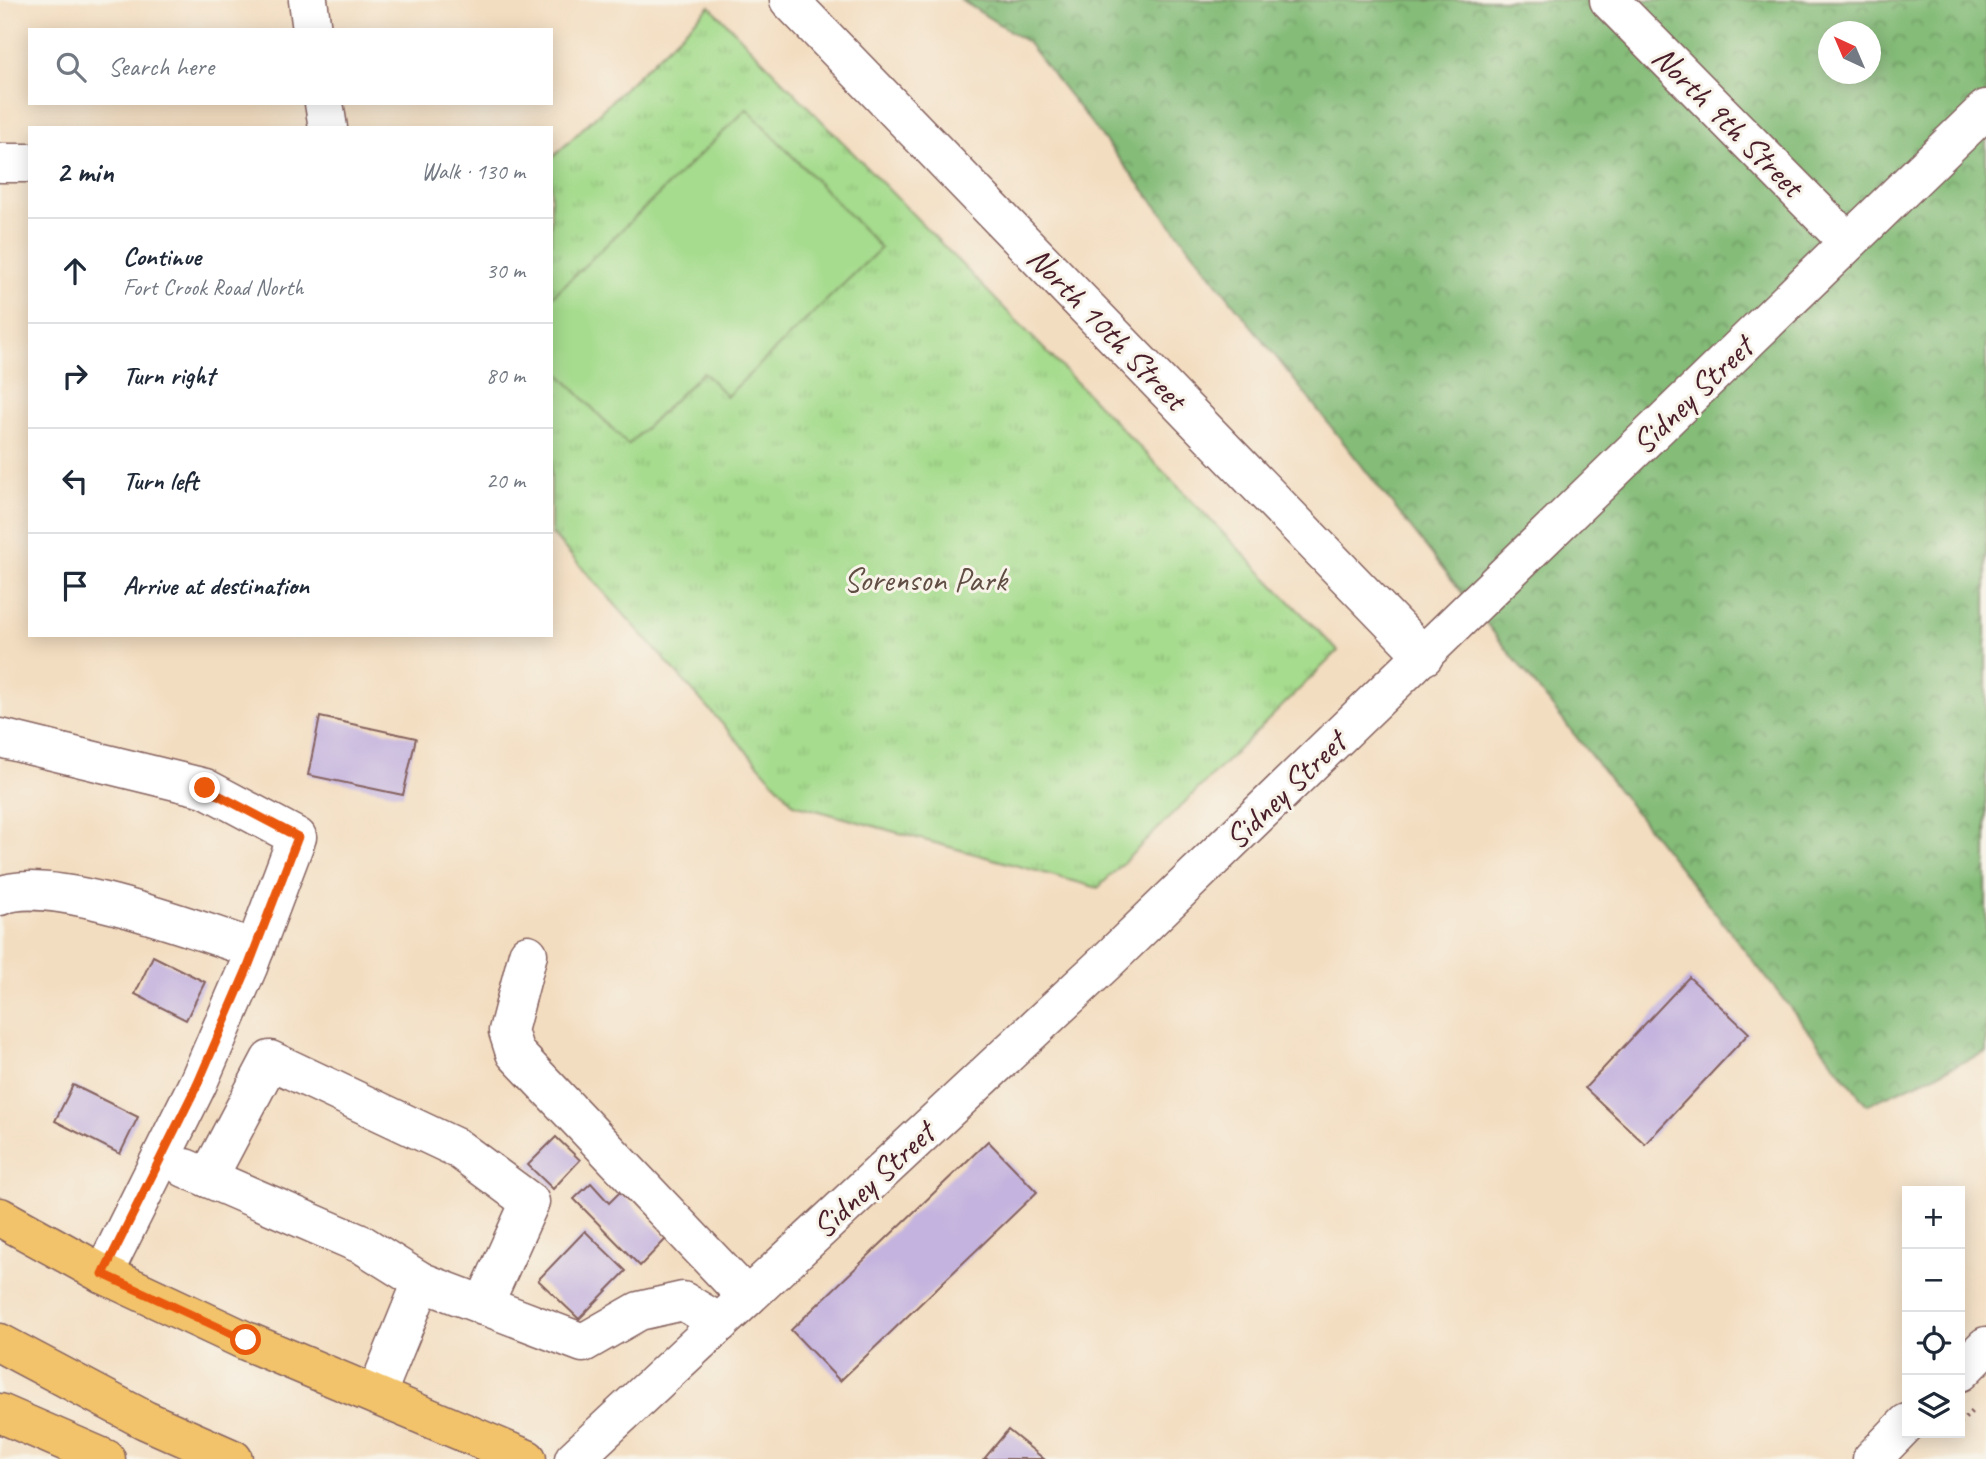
<!DOCTYPE html>
<meta charset="utf-8">
<style>
body{margin:0;font-family:Caveat,sans-serif;background:#f2f2f3;color:#1f2937}
.controls{position:absolute;right:21px;bottom:21px;display:grid;overflow:hidden;border-radius:0px;box-shadow:0 4px 18px #0003}
.controls button{width:63px;height:63px;display:grid;place-items:center;padding:0;border:0;border-bottom:2px solid #e0e1e3;background:#fff;color:#1f2937;font:35px sans-serif}
.compass{position:absolute;left:1818px;top:21px;width:63px;height:63px;border-radius:50%;background:#fff;box-shadow:0 4px 18px #0003;rotate:316deg}
.stop{position:absolute;width:21px;height:21px;margin:-16px;border:5px solid #ea580c;border-radius:50%;background:#fff}
.stop.end{background:#ea580c;border-color:#fff;box-shadow:0 2px 7px #0008}
.list{margin:0;padding:0;list-style:none}
h2{display:flex;justify-content:space-between;align-items:center;height:91px;margin:0;padding:0 28px;font-size:30px}
h2 small{font-size:23px;font-weight:400;color:#747a83}
.list li{display:grid;grid-template-columns:46px 1fr auto;gap:21px;align-items:center;box-sizing:border-box;height:105px;padding:0 28px;border-top:2px solid #e0e1e3}
.list b{display:block;font-size:26px;white-space:nowrap}
.list p{margin:0;font-size:23px;white-space:nowrap;color:#747a83}
.list em{font-size:23px;font-style:normal;color:#747a83}
.icon{flex:none;width:38px;height:38px;fill:none;stroke:currentColor;stroke-width:2;stroke-linecap:round;stroke-linejoin:round}
.map{position:relative;flex:none;width:1986px;height:1459px;overflow:hidden}
.search{position:absolute;background:#fff;box-shadow:0 4px 18px #0003;left:28px;top:28px;width:525px;height:77px;display:flex;align-items:center;gap:18px;box-sizing:border-box;padding:0 24px;border-radius:0px;color:#747a83;font-size:26px}
.panel{position:absolute;background:#fff;box-shadow:0 4px 18px #0003;left:28px;top:126px;width:525px;height:511px;border-radius:0px}
.map>svg:first-child{display:block}
.grass{fill:url(#grass-tufts);stroke:#787e5c;stroke-width:2}
.forest{fill:url(#forest-crowns);stroke:#676e52;stroke-width:2;fill-rule:evenodd}
.garden{fill:#a5dc8d;stroke:#787e5c;stroke-width:2}
.building{fill:#c4b3de}
.lines{fill:none;stroke-linecap:round;stroke-linejoin:round}
.minor-casing{stroke:#85625f;stroke-width:41}
.major-casing{stroke:#85625f;stroke-width:41}
.path{stroke:#85625f;stroke-width:4.5;stroke-dasharray:2 5;stroke-linecap:butt}
.minor{stroke:#fff;stroke-width:38}
.major{stroke:#f2c36a;stroke-width:38}
.route{stroke:#ea580c;stroke-width:9}
.labels{text-anchor:middle;dominant-baseline:central;stroke-width:6;stroke-linejoin:round;paint-order:stroke}
.street-label{font-size:33px;fill:#4a1f2b;stroke:#f7f3e8}
.park-label{font-size:33px;fill:#614e44;stroke:#f7f3e8}
</style>
<div class="map">
<svg width="1986" height="1459" viewBox="0 0 1986 1459">
<defs>
<pattern id="grass-tufts" width="24" height="20" patternUnits="userSpaceOnUse" patternTransform="scale(1.75)"><rect width="24" height="20" fill="#a5dc8d"/><path d="M3 7l-1-3M5 7V3M7 7l1-3M15 17l-1-3M17 17v-4M19 17l1-3" fill="none" stroke="#90bc7a"/></pattern>
<pattern id="forest-crowns" width="20" height="18" patternUnits="userSpaceOnUse" patternTransform="scale(1.75)"><rect width="20" height="18" fill="#84bc78"/><path d="M2 6a3 3 0 1 1 6 0M12 15a3 3 0 1 1 6 0" fill="none" stroke="#6e9863"/></pattern>
</defs>
<rect width="100%" height="100%" fill="#f7f3e8"/>
<filter id="ink" filterUnits="userSpaceOnUse"><feTurbulence type="fractalNoise" baseFrequency=".0143" numOctaves="2"/><feDisplacementMap in="SourceGraphic" scale="14" xChannelSelector="R" yChannelSelector="G"/><feConvolveMatrix kernelMatrix="1 2 1 2 8 2 1 2 1" color-interpolation-filters="sRGB"/></filter>
<filter id="wash" filterUnits="userSpaceOnUse"><feTurbulence type="fractalNoise" baseFrequency=".00686" numOctaves="4" result="noise"/><feDisplacementMap in="SourceGraphic" scale="28" xChannelSelector="R" yChannelSelector="G"/><feGaussianBlur stdDeviation="1.57" result="paint"/><feColorMatrix in="noise" values="0 0 0 0 0 0 0 0 0 0 0 0 0 0 0 0 0 1.4 0 .05"/><feComposite in="paint" operator="in"/></filter>
<g filter="url(#wash)">
<rect width="100%" height="100%" fill="#f3ddc0"/>
<!-- grass -->
<path class="grass" d="M710,6L1338,651L1098,888L794,804L551,533V159Z"/>
<!-- forest -->
<path class="forest" d="M961,0H1986V1052L1867,1105L1027,42ZM1828,32H1870V74H1828Z"/>
<!-- garden -->
<path class="garden" d="M747,109L881,248L727,396L703,372L628,445L551,365V298Z"/>
<g id="blocks">
<!-- building -->
<g class="building">
<path d="M320,717L416,738L403,795L308,775Z"/>
<path d="M153,956L205,982L186,1020L135,994Z"/>
<path d="M1689,977L1749,1033L1645,1144L1585,1088Z"/>
<path d="M73,1085L138,1117L120,1154L55,1121Z"/>
<path d="M556,1137L580,1160L553,1189L528,1165Z"/>
<path d="M988,1141L1037,1192L840,1381L791,1330Z"/>
<path d="M591,1183L609,1203L620,1192L666,1239L640,1266L574,1199Z"/>
<path d="M585,1231L626,1271L579,1319L538,1280Z"/>
<path d="M1008,1430L1044,1459H984Z"/>
</g>
</g>
</g>
<g filter="url(#ink)">
<use href="#blocks" fill-opacity="0" stroke="#85625f" stroke-width="2"/>
<g class="lines">
<defs>
<g id="minor">
<path d="M308,0L312,30"/>
<path d="M789,0L1424,656"/>
<path d="M1609,0L1848,242"/>
<path d="M324,103L328,128"/>
<path d="M0,163H30"/>
<path d="M0,738L205,788L297,837L248,967L198,1083L103,1274"/>
<path d="M0,896C47,873 202,932 255,949"/>
<path d="M528,954L508,1031L515,1053L747,1297"/>
<path d="M185,1168L363,1245L422,1282"/>
<path d="M208,1178L270,1060L457,1148L530,1202L483,1306"/>
<path d="M1960,1372L1986,1346"/>
<path d="M376,1395L422,1282L583,1343L639,1311L683,1301L720,1323"/>
<path d="M574,1459L1104,964L1986,109"/>
<path d="M1872,1459L1907,1423"/>
</g>
<g id="major">
<path d="M0,1217L103,1274L246,1341L527,1459"/>
<path d="M0,1343L145,1420L233,1459"/>
<path d="M0,1413L106,1459"/>
</g>
</defs>
<!-- minor casing -->
<use href="#minor" class="minor-casing"/>
<!-- major casing -->
<use href="#major" class="major-casing"/>
<!-- path -->
<path class="path" d="M1960,1423L1974,1409"/>
<!-- minor -->
<use href="#minor" class="minor"/>
<!-- major -->
<use href="#major" class="major"/>
</g>
</g>
<g class="lines" filter="url(#ink)">
<!-- route -->
<path class="route" d="M205,788L298,837L248,967L198,1083L103,1274L246,1340"/>
</g>
<g class="labels">
<!-- street labels -->
<g class="street-label">
<text transform="translate(1728 121) rotate(45)">North 9th Street</text>
<text transform="translate(1107 328) rotate(46)">North 10th Street</text>
<text transform="translate(1692 395) rotate(-44)">Sidney Street</text>
<text transform="translate(1285 790) rotate(-44)">Sidney Street</text>
<text transform="translate(873 1180) rotate(-43)">Sidney Street</text>
</g>
<!-- park labels -->
<g class="park-label">
<text x="925" y="580">Sorenson Park</text>
</g>
</g>
</svg>
<div class="controls">
<button>+</button>
<button>−</button>
<button><svg class="icon" aria-label="locate" viewBox="0 0 24 24"><circle cx="12" cy="12" r="6"/><path d="M12 2v4M12 18v4M2 12h4M18 12h4"/></svg></button>
<button><svg class="icon" aria-label="layers" viewBox="0 0 24 24"><path d="M12 4l9 5-9 5-9-5zM3 14l9 5 9-5"/></svg></button>
</div>
<svg class="compass" viewBox="-18 -18 36 36"><path d="M0-13l5 13h-10z" fill="#e53935"/><path d="M0 13l5-13h-10z" fill="#747a83"/></svg>
<div class="stop" style="left:246px;top:1340px"></div>
<div class="stop end" style="left:205px;top:788px"></div>
<div class="search"><svg class="icon" aria-label="search" viewBox="0 0 24 24"><circle cx="10" cy="10" r="6"/><path d="M15 15l6 6"/></svg>Search here</div>
<section class="panel">
<h2>2 min<small>Walk · 130 m</small></h2>
<ul class="list">
<li><svg class="icon" aria-label="ahead" viewBox="0 0 24 24"><path d="M12 20V5M6 11l6-6 6 6"/></svg><div><b>Continue</b><p>Fort Crook Road North</p></div><em>30 m</em></li>
<li><svg class="icon" aria-label="right" viewBox="0 0 24 24"><path d="M7 20v-9h11M14 6l5 5-5 5"/></svg><div><b>Turn right</b></div><em>80 m</em></li>
<li><svg class="icon" aria-label="left" viewBox="0 0 24 24"><path d="M17 20v-9H6M10 6l-5 5 5 5"/></svg><div><b>Turn left</b></div><em>20 m</em></li>
<li><svg class="icon" aria-label="arrive" viewBox="0 0 24 24"><path d="M6 21V4h12l-3 4 3 4H6"/></svg><div><b>Arrive at destination</b></div></li>
</ul>
</section>
</div>
